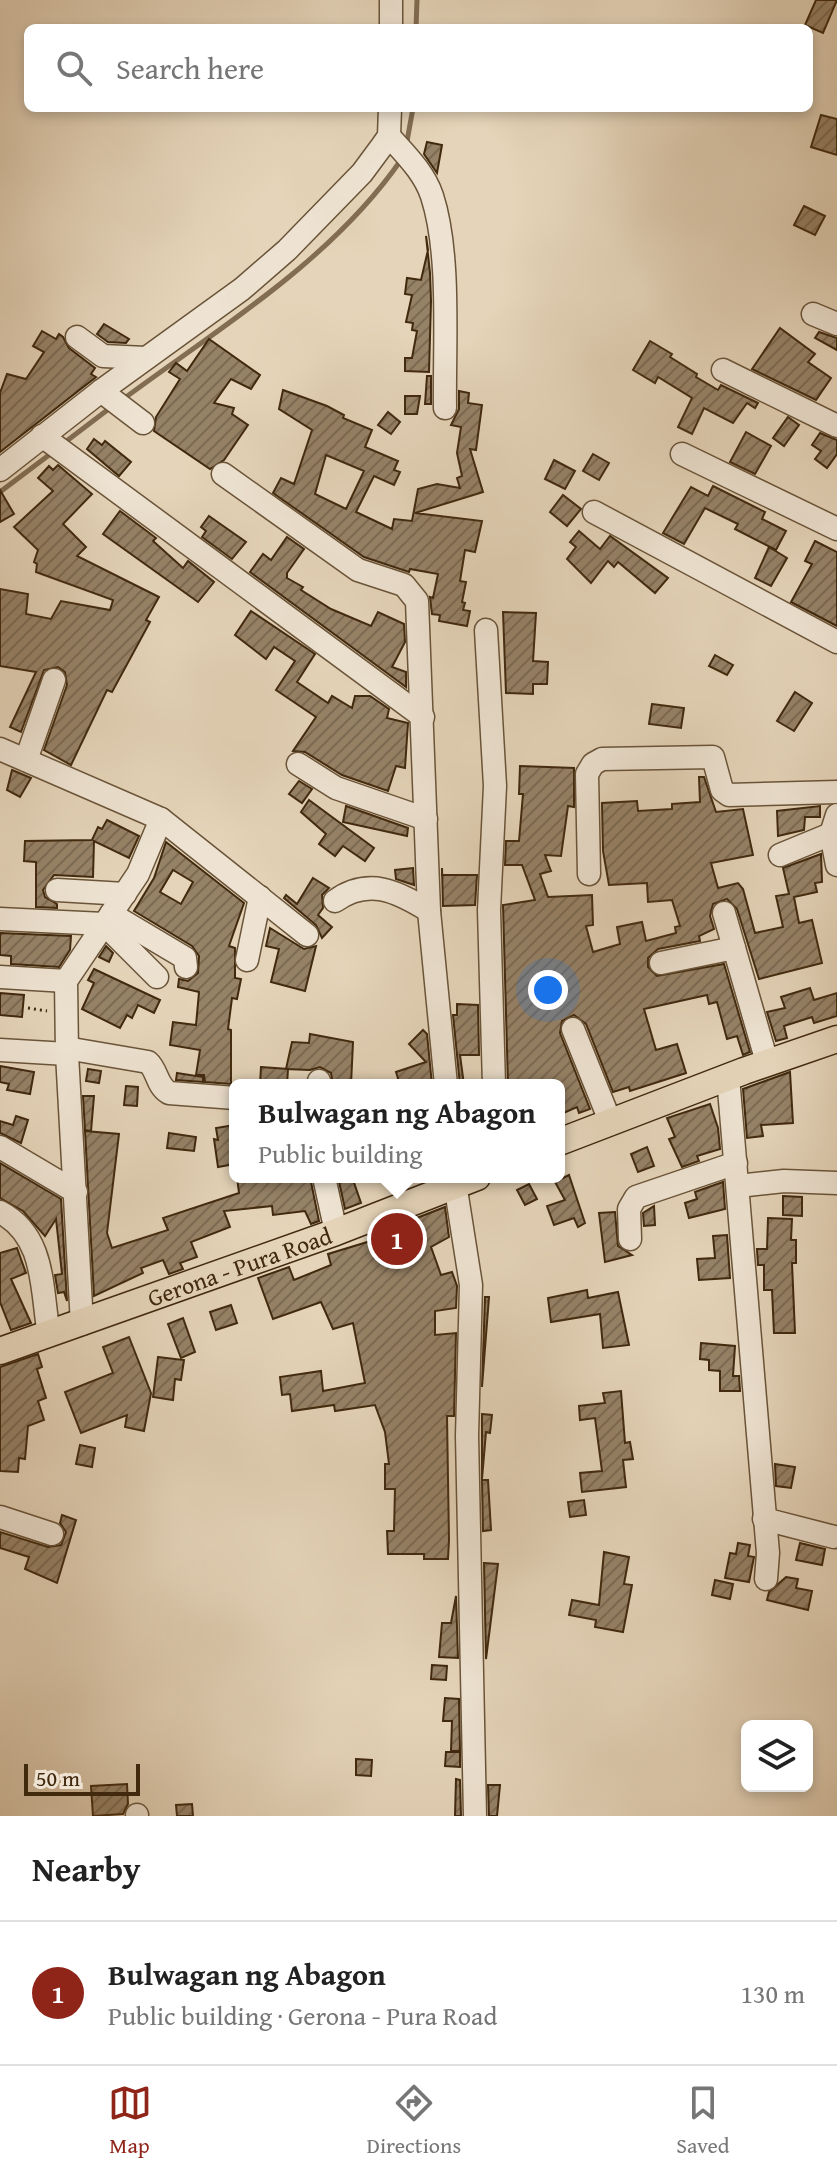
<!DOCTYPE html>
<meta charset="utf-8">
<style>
body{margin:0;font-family:"Gentium Book Plus",serif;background:#f2f2f2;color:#222}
.controls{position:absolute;right:24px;bottom:24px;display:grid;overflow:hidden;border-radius:12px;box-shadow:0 4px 12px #0003}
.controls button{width:72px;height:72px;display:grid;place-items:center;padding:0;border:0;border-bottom:2px solid #e0e0e0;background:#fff;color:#222;font:40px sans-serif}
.scale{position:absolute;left:24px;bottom:20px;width:116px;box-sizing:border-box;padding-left:8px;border:4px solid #41290e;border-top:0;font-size:22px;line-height:28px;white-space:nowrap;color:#41290e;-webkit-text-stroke:6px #eee3d2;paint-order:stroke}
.you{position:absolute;left:548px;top:990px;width:28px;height:28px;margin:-20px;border:6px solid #fff;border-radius:50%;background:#1a73e8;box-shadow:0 0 0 12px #1a73e833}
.badge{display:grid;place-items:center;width:52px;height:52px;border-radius:50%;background:#8f2418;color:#fff;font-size:26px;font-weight:700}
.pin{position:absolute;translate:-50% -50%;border:4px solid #fff;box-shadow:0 2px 8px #0006}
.popup{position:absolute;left:229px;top:1079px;width:336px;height:104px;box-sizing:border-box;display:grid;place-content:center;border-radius:12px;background:#fff;filter:drop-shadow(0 2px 6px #0005);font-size:26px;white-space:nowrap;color:#767676}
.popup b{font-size:30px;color:#222}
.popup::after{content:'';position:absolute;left:50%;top:100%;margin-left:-16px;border:16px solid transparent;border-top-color:#fff}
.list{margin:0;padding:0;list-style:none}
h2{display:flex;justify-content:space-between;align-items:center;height:104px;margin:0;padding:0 32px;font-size:34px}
h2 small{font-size:26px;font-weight:400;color:#767676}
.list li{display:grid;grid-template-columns:52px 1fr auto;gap:24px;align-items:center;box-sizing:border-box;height:144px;padding:0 32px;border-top:2px solid #e0e0e0}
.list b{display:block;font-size:30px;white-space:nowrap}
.list p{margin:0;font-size:26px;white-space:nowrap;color:#767676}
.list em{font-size:26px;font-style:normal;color:#767676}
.icon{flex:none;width:44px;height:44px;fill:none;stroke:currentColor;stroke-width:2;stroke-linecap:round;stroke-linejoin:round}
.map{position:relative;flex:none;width:837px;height:1816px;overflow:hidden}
.search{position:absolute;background:#fff;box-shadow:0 4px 12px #0003;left:24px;right:24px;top:24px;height:88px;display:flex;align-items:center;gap:20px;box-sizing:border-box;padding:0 28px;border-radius:12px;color:#767676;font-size:30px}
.sheet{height:248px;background:#fff}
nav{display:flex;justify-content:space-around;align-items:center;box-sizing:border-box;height:112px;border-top:2px solid #e0e0e0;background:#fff;font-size:22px;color:#767676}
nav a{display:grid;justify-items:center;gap:4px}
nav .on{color:#8f2418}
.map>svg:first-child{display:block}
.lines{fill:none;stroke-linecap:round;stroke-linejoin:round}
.stream{stroke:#826d52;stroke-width:5}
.building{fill:url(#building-hatch);stroke:#41290e;stroke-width:2;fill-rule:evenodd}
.minor-casing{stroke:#6a5439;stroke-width:25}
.major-casing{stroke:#41290e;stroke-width:29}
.path{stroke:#41290e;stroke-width:3;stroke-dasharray:2 4;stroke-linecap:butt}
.minor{stroke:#eee3d2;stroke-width:22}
.major{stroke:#e5d4b9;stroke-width:26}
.labels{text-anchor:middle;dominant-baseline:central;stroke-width:6;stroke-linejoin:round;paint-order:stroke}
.street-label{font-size:24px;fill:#41290e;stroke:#eee3d2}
</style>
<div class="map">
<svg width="837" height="1816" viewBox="0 0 837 1816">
<defs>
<pattern id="building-hatch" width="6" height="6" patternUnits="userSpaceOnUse" patternTransform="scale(2)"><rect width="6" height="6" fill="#968267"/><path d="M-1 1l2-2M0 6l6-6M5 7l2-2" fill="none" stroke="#7c6a53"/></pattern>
</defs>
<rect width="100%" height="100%" fill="#e5d4b9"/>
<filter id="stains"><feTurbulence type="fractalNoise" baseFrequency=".0025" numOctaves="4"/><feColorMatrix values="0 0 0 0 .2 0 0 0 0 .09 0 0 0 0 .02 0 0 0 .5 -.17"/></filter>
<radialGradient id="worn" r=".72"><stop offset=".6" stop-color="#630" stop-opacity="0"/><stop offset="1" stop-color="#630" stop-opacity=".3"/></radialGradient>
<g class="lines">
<!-- stream -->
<g class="stream">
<path d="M416,28L417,0"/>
<path d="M406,147L413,108"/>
<path d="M122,400C219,328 331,261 401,160"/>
<path d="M64,443L110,408"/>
<path d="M0,492L53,452"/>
</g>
</g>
<!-- building -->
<g class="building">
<path d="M816,0H837L823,33L805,25Z"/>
<path d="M821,115L837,119V155L811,147Z"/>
<path d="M427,142L442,145L437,173L424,154Z"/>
<path d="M804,206L825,216L815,235L794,225Z"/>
<path d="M426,236L430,273L431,301L429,372L405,371V358H412L417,331L412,330L413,323L406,322L412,295L405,294L407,278L421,280L428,250Z"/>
<path d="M104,324L129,339L126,343L108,342L97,334Z"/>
<path d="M780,328L815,354L808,362L831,378L816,400L752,369Z"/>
<path d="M42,331L56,339L59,334L63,337L69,348L95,368L91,374L96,377L0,452V393L7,374L26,379L44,352L33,346Z"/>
<path d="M819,332L837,338V350L815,338Z"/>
<path d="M209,339L260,375L251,389L231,379L214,403L234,408L232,414L248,425L224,460L210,469L154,431L156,417L180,379L169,372L176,363L187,371Z"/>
<path d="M650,341L672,354L670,357L697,374L696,377L718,390L721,385L758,403L755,408L747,403L733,423L704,408L692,434L678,427L692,398L658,377L655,383L633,370Z"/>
<path d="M427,376H431V404H425Z"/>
<path d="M283,390L327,406L344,415L343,418L372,430L365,447L398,461L394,470L400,472L394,485L374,476L356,512L392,529L394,519L412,521L418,489L437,484L460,488L457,478L462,476L457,453L461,427L451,425L459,409V391L469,393L468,403L482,405L476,450L470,449L483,492L415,513L482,521L475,552L465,550L460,581L466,582L462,602L465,603L463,610L470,611L467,626L439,621L440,615L432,614L430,597L433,598L438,574L410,569L409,572L364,557L273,493L281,478L294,484L312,430L279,409ZM326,455L364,471L346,509L315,494Z"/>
<path d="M405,396H420L417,414H405Z"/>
<path d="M388,412L400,422L391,434L378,425Z"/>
<path d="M788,417L799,425L784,446L773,438Z"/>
<path d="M746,432L771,446L755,474L730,462Z"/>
<path d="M820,433L837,440V454L827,468L815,459L821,451L812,445Z"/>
<path d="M94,439L102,445L105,441L131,462L119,476L87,449Z"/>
<path d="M593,454L609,463L599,480L583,471Z"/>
<path d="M554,460L575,471L565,489L545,479Z"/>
<path d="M58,465L92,494L63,524L86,547L77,556L159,597L146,620L150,622L112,692L107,690L71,765L44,750L67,685L65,672L58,667L44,670L21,732L10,727L36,672L0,666V589L28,594L26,614L51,619L61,601L110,610L113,600L36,572L37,564L34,562L38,550L14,527L53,491L38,478L49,466L53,470Z"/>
<path d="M713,486L765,512L762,519L786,531L776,550L735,529L738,524L705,508L684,544L663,533L691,487L708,496Z"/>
<path d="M0,490L14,514L0,522Z"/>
<path d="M563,495L581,509L567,526L550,512Z"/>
<path d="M120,511L156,538L153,541L183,568L188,561L214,582L198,602L103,534Z"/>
<path d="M209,516L246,542L232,559L202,537L206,531L201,527Z"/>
<path d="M579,531L600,549L610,536L668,578L655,593L618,562L614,567L608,561L591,583L567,559L576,547L570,542Z"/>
<path d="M287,537L304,549L287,573V578L303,587L301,590L331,609L371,626L378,612L404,624L405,642L392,667L406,672V687L250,572L263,554L271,560Z"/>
<path d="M815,541L837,552V626L791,602L812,564L805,561Z"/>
<path d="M769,547L787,558L771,586L755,578Z"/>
<path d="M251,611L315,654L297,682L328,703L332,696L352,708L355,696H370L389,709L387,718L408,723L405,768L396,766L388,791L342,775L305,752L293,751L316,717L276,690L295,661L274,647L266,659L235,635Z"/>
<path d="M503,612L536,613L533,661L548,662L547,684H533V694L506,693Z"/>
<path d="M715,655L733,665L727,675L709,666Z"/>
<path d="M795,692L812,703L794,731L777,721Z"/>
<path d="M652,704L684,708L681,728L649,724Z"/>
<path d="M520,766L574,768V807L568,806L561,856L545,855L551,871L540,874L548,897L592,895L593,925L586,926L593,952L620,944L617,927L642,922L646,941L676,933L675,927L680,926L672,900L648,902L647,883L609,885L603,851L602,803L637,801L638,811L672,809V804L700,802L699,777H704L716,812L743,809L753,855L711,863L718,888L738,883L743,889L755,933L783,927L776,896L789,894L783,868L821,854L822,882L815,883L817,892L794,897L799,923L812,920L822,963L759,979L737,909L727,899L713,904L710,916L714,929L699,936L700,941L658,949L648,958V967L657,976L724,964L750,1052L743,1055L737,1036L727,1039L717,1002L709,1004L707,995L644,1009L656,1050L677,1044L686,1073L630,1091L629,1087L613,1092L586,1024L574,1015L562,1021L560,1033L590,1109L579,1113L577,1107L559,1115V1085H508L503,905L535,900L522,865H505L506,841H519L523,794H519Z"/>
<path d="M12,770L31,778L20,797L7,790Z"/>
<path d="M299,781L312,789L302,803L289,794Z"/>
<path d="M309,800L374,848L365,861L343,846L335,856L319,844L326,834L301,812Z"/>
<path d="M346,806L408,828L407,836L343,822Z"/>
<path d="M820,806V817H805L804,830L778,836L777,811Z"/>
<path d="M107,820L139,836L129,858L94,841L93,877L54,875L43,890L45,897L57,904V908L36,907V862L24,861L25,841L92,840L98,827L102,829Z"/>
<path d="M166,842L244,903L229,946L235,948V978L241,979L237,999L232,998L228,1029L231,1030V1084L205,1082L204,1075H196L200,1050L170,1045L173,1022L196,1025L199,992L178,987L179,979L188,981L198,973L199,956L192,946L134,911L154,878ZM173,870L193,882L181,904L160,892Z"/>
<path d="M413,868L414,885L396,879L395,870Z"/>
<path d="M442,868V875H477L475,905L443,906Z"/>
<path d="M313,878L329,888L322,895L323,908L318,915L332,927L322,938L316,925L284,898L286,895L297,904Z"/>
<path d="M270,928L304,949L316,946L305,991L271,982L279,949L266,946Z"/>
<path d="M0,933L71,936L70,950L59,967L11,964V956L0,955Z"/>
<path d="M106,946L113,953L109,962L99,957Z"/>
<path d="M94,969L160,1000L154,1013L138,1005L132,1018L127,1015L120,1028L82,1009L94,983L88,980Z"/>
<path d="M810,988L814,1000L837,993V1016L814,1023L812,1017L784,1026L787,1038L776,1041L767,1012L785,1008L781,997Z"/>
<path d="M0,993L24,995L22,1017L0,1015Z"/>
<path d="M457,1004L478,1005L479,1055H460L464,1085H460L453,1015H457Z"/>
<path d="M423,1030L427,1034L432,1085H400L396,1072L426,1062L409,1044Z"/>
<path d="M310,1034L353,1042L351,1085H333L331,1073L320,1067L310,1070L286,1069L292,1042L309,1043Z"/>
<path d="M0,1066L34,1072L30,1094L7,1090L9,1084L0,1082Z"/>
<path d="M261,1067L288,1069L287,1085H260Z"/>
<path d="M88,1069L101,1071L99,1083L86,1081Z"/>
<path d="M790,1072L793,1123L761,1125L763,1136L747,1138L743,1089Z"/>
<path d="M177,1073L203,1077V1082L176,1080Z"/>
<path d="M126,1086L138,1087L137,1106L124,1105Z"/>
<path d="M83,1096H94L91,1131L85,1130Z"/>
<path d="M710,1104L718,1128L720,1149L697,1156L699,1161L682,1167L669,1139L675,1137L667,1118Z"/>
<path d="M16,1116L28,1120L21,1143L0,1133V1121L13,1125Z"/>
<path d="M235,1125V1164L218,1167L214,1139L218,1140L216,1128Z"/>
<path d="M85,1131L119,1134L107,1233L112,1248L168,1230L163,1218L239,1193L237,1177H310L319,1221L311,1224L305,1211L273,1215L272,1206L224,1211L230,1227L191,1242L197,1257L180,1263L183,1269L169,1274L163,1260L141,1268L143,1273L94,1296Z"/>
<path d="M169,1133L196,1137L194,1151L167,1148Z"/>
<path d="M647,1147L654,1166L638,1172L631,1154Z"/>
<path d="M0,1163L61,1199L67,1301L64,1292L58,1293L55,1275L62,1274L56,1219L45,1236L23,1211L0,1198Z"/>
<path d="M569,1175L585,1223L578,1227L574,1218L554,1225L547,1206L565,1200L555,1182Z"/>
<path d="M338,1177H352L361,1203L345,1209Z"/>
<path d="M723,1182L725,1209L689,1218L685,1203L697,1199L695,1192Z"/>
<path d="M529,1184L537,1199L525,1205L517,1190Z"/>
<path d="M783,1196L802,1197V1216L783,1215Z"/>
<path d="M654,1206L655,1225L644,1226L643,1213Z"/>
<path d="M445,1207L449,1237L431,1247L441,1275L452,1272L457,1286L456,1308L435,1311V1335L456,1333L454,1416H447L449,1540L448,1559H424V1554H388L387,1531H394L395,1489H385V1464H389L385,1432L375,1405L335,1411L334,1405L292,1411L290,1394L282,1395L280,1377L321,1371L323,1391L365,1383L353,1323L333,1329L321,1302L273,1319L258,1278L289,1267L294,1280L331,1265L328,1254L387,1236L386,1230Z"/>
<path d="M615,1212L618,1246L632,1255L605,1262L599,1213Z"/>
<path d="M768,1218L792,1219L791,1240H796V1263H792L795,1333H774L772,1290H764V1265H758L757,1249H767Z"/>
<path d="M727,1235L730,1278L699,1280L697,1259L715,1258L713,1236Z"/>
<path d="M17,1248L26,1273L11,1279L31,1323L11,1330L0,1302V1253Z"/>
<path d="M587,1290L588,1298L618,1292L629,1345L603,1348L600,1314L551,1322L548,1298Z"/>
<path d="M485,1297H489L482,1387Z"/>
<path d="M231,1305L237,1323L216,1330L210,1312Z"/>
<path d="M183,1318L195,1352L181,1358L168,1324Z"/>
<path d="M129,1337L151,1393L144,1431L125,1427L127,1415L81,1433L65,1392L113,1373L103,1347Z"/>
<path d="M701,1343L735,1346L733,1376H739L740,1391H720V1371L709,1370V1360L700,1359Z"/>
<path d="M38,1354L42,1367L37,1369L46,1398L38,1401L44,1420L28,1426L25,1459L19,1458L18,1472L0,1471V1367Z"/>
<path d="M158,1357L184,1360L181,1380L175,1379L173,1400L153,1397Z"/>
<path d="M621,1391L625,1443L630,1442L633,1459L623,1460L626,1487L582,1492L580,1473L602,1471L595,1418L580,1420L579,1406L605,1403L603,1393Z"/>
<path d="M482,1414L492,1415L490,1433L486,1432L482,1479Z"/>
<path d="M80,1445L95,1448L92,1467L76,1464Z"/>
<path d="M775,1464L795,1467L791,1488L776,1486Z"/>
<path d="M482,1480H488L491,1530L483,1531Z"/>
<path d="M584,1500L586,1515L570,1517L568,1502Z"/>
<path d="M62,1515L76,1520L57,1583L25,1569L29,1557L0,1548V1532L48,1547L61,1545L66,1532L60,1523Z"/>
<path d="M738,1543L750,1545L748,1556L754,1557L749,1582L725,1578L730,1553L736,1554Z"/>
<path d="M800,1543L825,1549L822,1565L796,1560Z"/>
<path d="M604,1552L629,1557L624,1584L632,1585L623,1632L595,1627L596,1620L569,1615L572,1600L599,1605Z"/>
<path d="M484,1563L498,1564L486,1659Z"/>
<path d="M786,1577L798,1579L796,1588L812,1591L808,1610L767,1600L769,1592Z"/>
<path d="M715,1580L733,1584L730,1599L712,1595Z"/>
<path d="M456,1596L458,1658L439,1657L442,1623H451Z"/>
<path d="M432,1665L447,1666L446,1680L431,1679Z"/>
<path d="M445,1698L459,1699L460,1751H451L452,1721H443Z"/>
<path d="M446,1752H460V1767L445,1766Z"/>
<path d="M356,1759L372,1760L371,1776L356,1775Z"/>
<path d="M456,1779L460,1780L461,1816H455Z"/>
<path d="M127,1784L128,1804L123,1814L93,1816L91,1786Z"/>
<path d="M488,1785H500L497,1816H489Z"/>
<path d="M192,1804L193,1816H177L176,1805Z"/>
</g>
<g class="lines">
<defs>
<g id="minor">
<path d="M391,28V0"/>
<path d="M389,136C405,154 424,172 432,196C451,254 444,346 445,408"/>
<path d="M813,314L837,324"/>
<path d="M77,337L103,356L146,358"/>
<path d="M723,370L837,426"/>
<path d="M101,391L143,423"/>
<path d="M42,436L423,717"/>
<path d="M682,454L837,529"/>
<path d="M0,470L101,391L242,289L287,250L362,173L382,146L389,136L390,108"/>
<path d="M223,474L358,570L404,585L417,601L429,911L446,1085"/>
<path d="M594,512L837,642"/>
<path d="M486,630L495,786L489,910L494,1085"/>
<path d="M0,749L161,819L138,874L66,981L67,1054L82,1324"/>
<path d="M26,760L54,680"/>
<path d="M298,764L336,788L426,819"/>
<path d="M837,815L831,834L837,865"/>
<path d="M161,819L307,935"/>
<path d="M780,855L831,834"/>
<path d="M589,874L587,774L593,764L602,759L713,757L722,790L729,795L837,792"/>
<path d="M57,890L125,894"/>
<path d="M335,901C368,877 397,891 429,911"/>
<path d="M724,913L767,1062"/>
<path d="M111,914L185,958L186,967"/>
<path d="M0,919L104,924L157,977"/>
<path d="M247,960L260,897"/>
<path d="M661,963L734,948"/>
<path d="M0,977L66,981"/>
<path d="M573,1029L610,1121"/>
<path d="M66,1048L148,1062C158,1071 156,1085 169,1093L235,1098"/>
<path d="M0,1050L67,1054"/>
<path d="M728,1077L768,1553L766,1579"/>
<path d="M319,1081V1085"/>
<path d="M0,1147L76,1192"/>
<path d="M324,1177L336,1232"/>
<path d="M454,1177L471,1285L467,1436L475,1816"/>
<path d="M738,1186L784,1181L837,1183"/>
<path d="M0,1212C46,1236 41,1289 49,1335"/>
<path d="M630,1239L629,1209L636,1197L736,1163"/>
<path d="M0,1517L52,1534"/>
<path d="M764,1519L834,1537"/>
<path d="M137,1815V1816"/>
</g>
<g id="major">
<path d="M559,1142L744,1071L837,1039"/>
<path id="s1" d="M0,1351L336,1232L477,1177"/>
</g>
</defs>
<!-- minor casing -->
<use href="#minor" class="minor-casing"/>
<!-- major casing -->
<use href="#major" class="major-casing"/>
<!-- path -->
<path class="path" d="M28,1008L47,1011"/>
<!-- minor -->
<use href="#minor" class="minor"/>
<!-- major -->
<use href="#major" class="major"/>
</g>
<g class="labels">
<!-- street labels -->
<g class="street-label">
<text stroke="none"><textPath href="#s1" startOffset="254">Gerona - Pura Road</textPath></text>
</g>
</g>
<rect width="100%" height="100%" filter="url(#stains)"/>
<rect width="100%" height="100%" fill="url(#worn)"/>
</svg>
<div class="controls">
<button><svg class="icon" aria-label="layers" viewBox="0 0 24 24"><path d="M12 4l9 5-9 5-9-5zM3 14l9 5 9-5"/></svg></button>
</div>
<div class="scale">50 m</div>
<div class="you"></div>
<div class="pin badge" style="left:397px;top:1239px">1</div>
<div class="popup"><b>Bulwagan ng Abagon</b>Public building</div>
<div class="search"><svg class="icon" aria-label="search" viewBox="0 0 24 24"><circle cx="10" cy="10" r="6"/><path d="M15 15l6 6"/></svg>Search here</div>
</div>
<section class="sheet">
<h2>Nearby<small></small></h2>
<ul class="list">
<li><span class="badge">1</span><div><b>Bulwagan ng Abagon</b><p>Public building · Gerona - Pura Road</p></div><em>130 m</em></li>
</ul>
</section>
<nav>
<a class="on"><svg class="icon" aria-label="map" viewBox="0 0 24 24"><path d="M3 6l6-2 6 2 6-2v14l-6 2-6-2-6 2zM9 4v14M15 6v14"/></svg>Map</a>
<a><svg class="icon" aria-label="directions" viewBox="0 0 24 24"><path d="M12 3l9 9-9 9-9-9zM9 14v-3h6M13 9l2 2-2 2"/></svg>Directions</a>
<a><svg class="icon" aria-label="saved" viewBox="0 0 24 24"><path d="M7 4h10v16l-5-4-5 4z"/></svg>Saved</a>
</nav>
